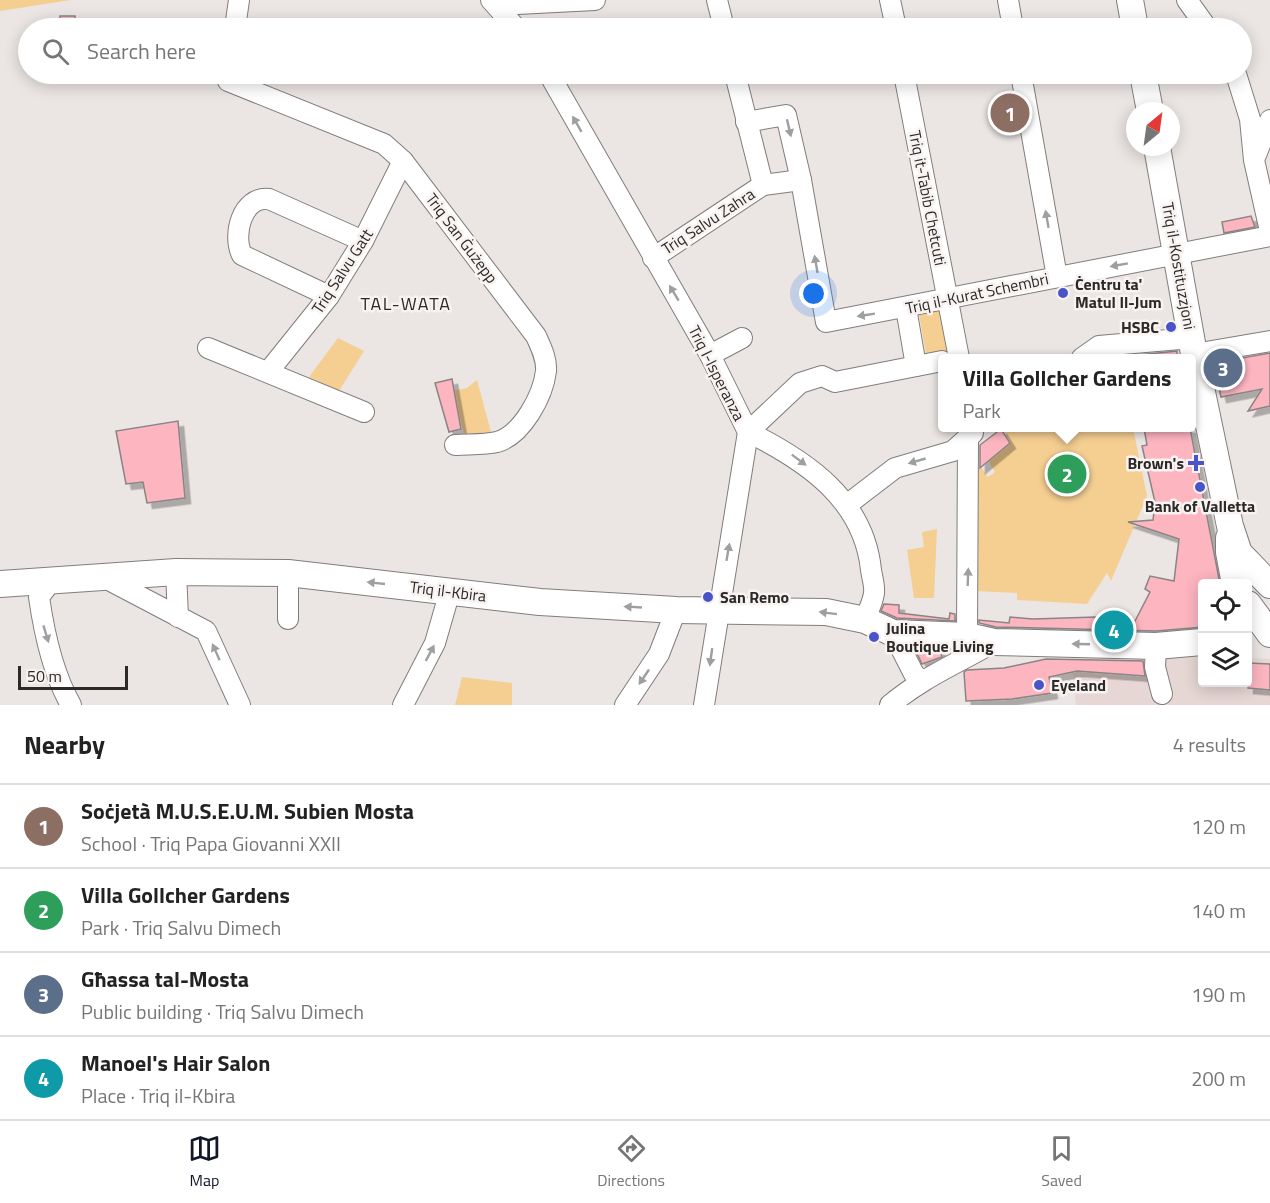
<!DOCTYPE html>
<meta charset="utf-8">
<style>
body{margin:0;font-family:"Titillium Web",sans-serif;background:#f2f2f2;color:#222}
.controls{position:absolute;right:18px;bottom:18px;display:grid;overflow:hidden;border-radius:6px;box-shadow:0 3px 15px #0003}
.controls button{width:54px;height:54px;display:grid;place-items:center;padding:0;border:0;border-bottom:2px solid #e0e0e0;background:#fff;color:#222;font:30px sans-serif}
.compass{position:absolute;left:1126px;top:102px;width:54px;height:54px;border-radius:50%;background:#fff;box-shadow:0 3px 15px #0003;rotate:29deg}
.scale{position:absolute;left:18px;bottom:15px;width:110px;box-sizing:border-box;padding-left:6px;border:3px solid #2c2a29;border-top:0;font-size:16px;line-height:21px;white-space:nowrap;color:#2c2a29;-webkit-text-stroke:4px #f8f2f1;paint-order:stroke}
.you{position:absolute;left:814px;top:294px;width:21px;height:21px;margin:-15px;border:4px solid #fff;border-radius:50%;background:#1a73e8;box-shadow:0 0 0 9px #1a73e833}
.badge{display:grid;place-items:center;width:39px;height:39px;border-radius:50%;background:#111827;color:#fff;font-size:20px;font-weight:700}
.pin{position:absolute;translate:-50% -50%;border:3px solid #fff;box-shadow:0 2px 6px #0006}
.popup{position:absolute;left:938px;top:354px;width:258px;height:78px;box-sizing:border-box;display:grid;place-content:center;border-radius:6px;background:#fff;filter:drop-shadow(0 2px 4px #0005);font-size:20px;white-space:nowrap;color:#767676}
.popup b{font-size:22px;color:#222}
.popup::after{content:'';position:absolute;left:50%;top:100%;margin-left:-12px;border:12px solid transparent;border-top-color:#fff}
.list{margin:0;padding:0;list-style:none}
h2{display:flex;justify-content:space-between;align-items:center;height:78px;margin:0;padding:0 24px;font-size:26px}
h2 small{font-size:20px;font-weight:400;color:#767676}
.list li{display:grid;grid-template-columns:39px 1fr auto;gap:18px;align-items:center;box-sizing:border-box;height:84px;padding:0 24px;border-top:2px solid #e0e0e0}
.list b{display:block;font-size:22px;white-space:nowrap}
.list p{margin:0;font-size:20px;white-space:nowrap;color:#767676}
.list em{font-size:20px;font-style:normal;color:#767676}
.icon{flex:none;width:33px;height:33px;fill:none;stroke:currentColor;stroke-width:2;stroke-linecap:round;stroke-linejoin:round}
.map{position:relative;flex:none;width:1270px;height:705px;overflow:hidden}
.search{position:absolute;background:#fff;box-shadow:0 3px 15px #0003;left:18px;right:18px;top:18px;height:66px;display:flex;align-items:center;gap:15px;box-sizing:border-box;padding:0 21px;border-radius:33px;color:#767676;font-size:22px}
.sheet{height:414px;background:#fff}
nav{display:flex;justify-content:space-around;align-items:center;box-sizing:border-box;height:84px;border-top:2px solid #e0e0e0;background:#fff;font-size:16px;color:#767676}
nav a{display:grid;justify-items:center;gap:3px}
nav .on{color:#111827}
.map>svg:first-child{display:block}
.built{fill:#e6d7d4}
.green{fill:#f5cf92}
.building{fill:#fdb5c0;stroke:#8a8585;stroke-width:1.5;filter:url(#shadow)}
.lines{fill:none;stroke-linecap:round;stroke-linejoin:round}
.minor-casing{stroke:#827d7b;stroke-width:22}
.major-casing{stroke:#827d7b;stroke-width:28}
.minor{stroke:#fff;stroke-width:20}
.major{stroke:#fff;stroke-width:26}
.oneway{fill:#a09f9f}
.poi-dot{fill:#4a54c9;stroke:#f8f2f1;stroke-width:2}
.labels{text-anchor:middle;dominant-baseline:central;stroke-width:5;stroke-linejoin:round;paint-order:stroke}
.street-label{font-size:16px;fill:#2c2a29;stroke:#f8f2f1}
.poi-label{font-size:16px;font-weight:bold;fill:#2c2a29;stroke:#f8f2f1;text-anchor:start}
.neighbourhood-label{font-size:18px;letter-spacing:1.5px;fill:#2c2a29;stroke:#f8f2f1}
</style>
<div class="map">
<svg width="1270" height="705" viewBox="0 0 1270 705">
<defs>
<filter id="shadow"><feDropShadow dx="5.5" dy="5.5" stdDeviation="0" flood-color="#0004"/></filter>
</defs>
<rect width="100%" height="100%" fill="#ebe5e3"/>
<!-- built -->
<path class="built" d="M1071,655L1202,657V682H1248V658L1270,659V705H1076Z"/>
<!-- green -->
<g class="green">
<path d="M0,0H71L0,11Z"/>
<path d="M947,309L953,350L926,354L919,314Z"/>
<path d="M338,338L364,351L339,391L309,377Z"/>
<path d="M477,380L491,432L480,437L464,433L452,391L467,388Z"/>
<path d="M1003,428H1133L1147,496L1111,581L1107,573L1087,604L1017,600V593L975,591L978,528L976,471L981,467L988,477L995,472L988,460L1010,443Z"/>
<path d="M937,529L934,598H914L907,550L924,547L922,532Z"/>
<path d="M462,677L512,683V705H455Z"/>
</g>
<!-- building -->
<g class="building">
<rect x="60" y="16" width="15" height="12"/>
<path d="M1251,216L1255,227L1224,233L1222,222Z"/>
<path d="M1177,351V358H1139V355Z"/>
<path d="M1270,353V406L1248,411L1262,389L1221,397L1214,363Z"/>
<path d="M452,379L461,429L449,432L435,383Z"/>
<path d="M178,421L185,498L147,503L143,482L126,484L116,431Z"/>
<path d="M1144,428H1190L1220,584H1203V627L1156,631L996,627L979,623V620L1009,623L1010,617L1033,619L1096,617L1135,621L1150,592L1145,589L1150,576L1174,581L1179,539L1128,522L1153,520L1155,502L1142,446L1147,445Z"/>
<path d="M1001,429L1010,443L980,468V445Z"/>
<path d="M884,604L899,605V613L949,619L950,613L955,614V621L897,618L881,611Z"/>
<path d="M915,649L940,650L942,657L922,664Z"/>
<path d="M1046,659L1143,661L1145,676L1077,671L1049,677L1052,693L1012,699L966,701L964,672L967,670L1004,668Z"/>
<path d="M1248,663L1270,664V690L1248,688Z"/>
</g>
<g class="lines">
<defs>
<g id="minor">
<path d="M491,0L516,28"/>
<path d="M717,0L724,28"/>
<path d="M890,0L896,28"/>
<path d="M1008,0L1013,28"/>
<path d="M1187,0L1207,28"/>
<path d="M497,5L595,0"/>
<path d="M235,28L239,0"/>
<path d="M229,74L228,81L384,144L403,161L536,336C541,347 547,359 546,371C543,396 522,435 497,442C484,445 468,444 455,445"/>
<path d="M549,74L710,355L748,432L704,705"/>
<path d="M735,74L763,185"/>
<path d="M904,74L959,358"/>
<path d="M1021,74L1057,277"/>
<path d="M1236,74L1250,119L1254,160L1270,231"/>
<path d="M746,122L786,115L801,180L826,322L1270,236"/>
<path d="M1256,155L1270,120"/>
<path d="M653,258L763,185L801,180"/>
<path d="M329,296L242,255C232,235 242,196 269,199L363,241"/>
<path d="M906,308L916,366"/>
<path d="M208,348L364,412"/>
<path d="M1194,354L1270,341"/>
<path d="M710,355L742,338"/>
<path d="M1082,358L1099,346L1192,338"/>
<path d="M268,372L329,296L363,241L403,161"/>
<path d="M848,504L895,468L953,451L973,433"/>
<path d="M176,572L178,617"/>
<path d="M288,573V619"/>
<path d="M103,577L206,631L240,705"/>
<path d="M52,580L39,597C44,632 53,674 71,705"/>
<path d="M865,620C868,611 873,602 874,593C875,586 872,577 871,570C864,500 807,461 748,432L800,383L822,376L835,382L942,361"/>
<path d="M893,633L914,674L921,680"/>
<path d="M967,636L968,437L970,428"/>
<path d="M1156,646L1155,667L1162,694"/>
<path d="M403,705L435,643L450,591"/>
<path d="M625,705L659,654L676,610"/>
<path d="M890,705C922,678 958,663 994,642"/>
</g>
<g id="major">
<path d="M1130,0L1135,28"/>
<path d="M1143,74L1150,111"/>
<path d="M1157,147L1194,354L1230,526L1239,553L1270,585"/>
<path d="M1229,538V552L1235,584"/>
<path d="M0,584L176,572L288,573L540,602L676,610L826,612L865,620L893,633L967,636L994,642L1156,646L1202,642"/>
<path d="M1248,604L1270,634"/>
</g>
</defs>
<!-- minor casing -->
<use href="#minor" class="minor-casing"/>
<!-- major casing -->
<use href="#major" class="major-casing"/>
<!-- minor -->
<use href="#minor" class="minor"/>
<!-- major -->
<use href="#major" class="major"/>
</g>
<!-- one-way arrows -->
<defs><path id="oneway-solid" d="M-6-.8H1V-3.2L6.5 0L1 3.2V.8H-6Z" transform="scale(1.5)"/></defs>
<g class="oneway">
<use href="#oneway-solid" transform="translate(577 124) rotate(-120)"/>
<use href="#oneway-solid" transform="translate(789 128) rotate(77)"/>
<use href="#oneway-solid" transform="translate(1047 219) rotate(-100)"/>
<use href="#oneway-solid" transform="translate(816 264) rotate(-100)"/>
<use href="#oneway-solid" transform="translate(1119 265) rotate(170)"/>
<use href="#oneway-solid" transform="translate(674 293) rotate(-121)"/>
<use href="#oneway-solid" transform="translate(866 315) rotate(171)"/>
<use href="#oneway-solid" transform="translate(799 460) rotate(37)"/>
<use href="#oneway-solid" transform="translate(917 461) rotate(164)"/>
<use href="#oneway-solid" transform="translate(728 552) rotate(-80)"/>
<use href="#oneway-solid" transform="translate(968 577) rotate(-88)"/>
<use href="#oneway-solid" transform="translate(376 583) rotate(-174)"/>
<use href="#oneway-solid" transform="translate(633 607) rotate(-177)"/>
<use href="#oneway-solid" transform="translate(828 613) rotate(-173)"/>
<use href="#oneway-solid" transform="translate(46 634) rotate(73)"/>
<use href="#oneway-solid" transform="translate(1081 644) rotate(-178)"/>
<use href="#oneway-solid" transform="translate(216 652) rotate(-114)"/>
<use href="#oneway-solid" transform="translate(430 653) rotate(-62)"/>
<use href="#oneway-solid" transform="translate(711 657) rotate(98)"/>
<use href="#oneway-solid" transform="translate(644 677) rotate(124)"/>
</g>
<!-- markers -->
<g class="poi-dot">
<circle cx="1063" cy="293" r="6"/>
<circle cx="1171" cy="327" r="6"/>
<path d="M1193 454h6v6h6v6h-6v6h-6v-6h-6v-6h6z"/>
<circle cx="1200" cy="487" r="6"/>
<circle cx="708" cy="597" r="6"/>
<circle cx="874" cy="637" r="6"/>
<circle cx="1039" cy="685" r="6"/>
</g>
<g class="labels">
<!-- street labels -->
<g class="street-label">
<text transform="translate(928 198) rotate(79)">Triq it-Tabib Chetcuti</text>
<text transform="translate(708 221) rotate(-33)">Triq Salvu Zahra</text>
<text transform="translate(462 238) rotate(53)">Triq San Ġużepp</text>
<text transform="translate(1179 266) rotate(80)">Triq il-Kostituzzjoni</text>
<text transform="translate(342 271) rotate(-57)">Triq Salvu Gatt</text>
<text transform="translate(977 293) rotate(-12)">Triq il-Kurat Schembri</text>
<text transform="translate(717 373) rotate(63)">Triq l-Isperanza</text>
<text transform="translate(448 591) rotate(7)">Triq il-Kbira</text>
</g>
<!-- poi labels -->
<g class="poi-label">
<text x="1075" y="284">Ċentru ta'<tspan x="1075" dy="18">Matul Il-Jum</tspan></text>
<text x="1159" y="327" text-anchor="end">HSBC</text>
<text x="1184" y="463" text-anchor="end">Brown's</text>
<text x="1200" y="506" text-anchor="middle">Bank of Valletta</text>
<text x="720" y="597">San Remo</text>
<text x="886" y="628">Julina<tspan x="886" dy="18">Boutique Living</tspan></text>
<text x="1051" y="685">Eyeland</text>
</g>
<!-- neighbourhood labels -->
<g class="neighbourhood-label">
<text x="406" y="303">TAL-WATA</text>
</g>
</g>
</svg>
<div class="controls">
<button><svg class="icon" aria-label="locate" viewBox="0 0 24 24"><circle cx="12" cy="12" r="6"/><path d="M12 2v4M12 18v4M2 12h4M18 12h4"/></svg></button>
<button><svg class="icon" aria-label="layers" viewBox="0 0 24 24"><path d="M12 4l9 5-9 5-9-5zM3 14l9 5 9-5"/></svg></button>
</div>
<svg class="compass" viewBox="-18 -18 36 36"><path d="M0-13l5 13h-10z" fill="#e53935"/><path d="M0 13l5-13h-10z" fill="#767676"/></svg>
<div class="scale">50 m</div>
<div class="you"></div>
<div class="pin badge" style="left:1010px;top:113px;background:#8d6e63">1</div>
<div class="pin badge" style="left:1067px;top:474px;background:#2e9e5b">2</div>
<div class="popup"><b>Villa Gollcher Gardens</b>Park</div>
<div class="pin badge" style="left:1223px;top:368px;background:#5c6f8a">3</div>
<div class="pin badge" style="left:1114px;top:630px;background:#0f9aa8">4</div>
<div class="search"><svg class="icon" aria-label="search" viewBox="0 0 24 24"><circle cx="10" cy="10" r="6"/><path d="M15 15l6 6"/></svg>Search here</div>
</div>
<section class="sheet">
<h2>Nearby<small>4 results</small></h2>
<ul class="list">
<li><span class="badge" style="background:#8d6e63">1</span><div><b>Soċjetà M.U.S.E.U.M. Subien Mosta</b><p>School · Triq Papa Giovanni XXII</p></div><em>120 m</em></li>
<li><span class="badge" style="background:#2e9e5b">2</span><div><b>Villa Gollcher Gardens</b><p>Park · Triq Salvu Dimech</p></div><em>140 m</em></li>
<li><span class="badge" style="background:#5c6f8a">3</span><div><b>Għassa tal-Mosta</b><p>Public building · Triq Salvu Dimech</p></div><em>190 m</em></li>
<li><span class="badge" style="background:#0f9aa8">4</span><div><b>Manoel's Hair Salon</b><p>Place · Triq il-Kbira</p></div><em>200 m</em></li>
</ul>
</section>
<nav>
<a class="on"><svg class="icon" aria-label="map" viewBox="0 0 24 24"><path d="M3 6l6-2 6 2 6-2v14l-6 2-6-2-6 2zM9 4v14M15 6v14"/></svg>Map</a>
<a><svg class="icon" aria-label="directions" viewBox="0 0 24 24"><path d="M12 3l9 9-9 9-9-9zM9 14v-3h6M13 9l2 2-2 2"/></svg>Directions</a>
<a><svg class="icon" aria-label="saved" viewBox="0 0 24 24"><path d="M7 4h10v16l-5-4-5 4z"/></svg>Saved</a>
</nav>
